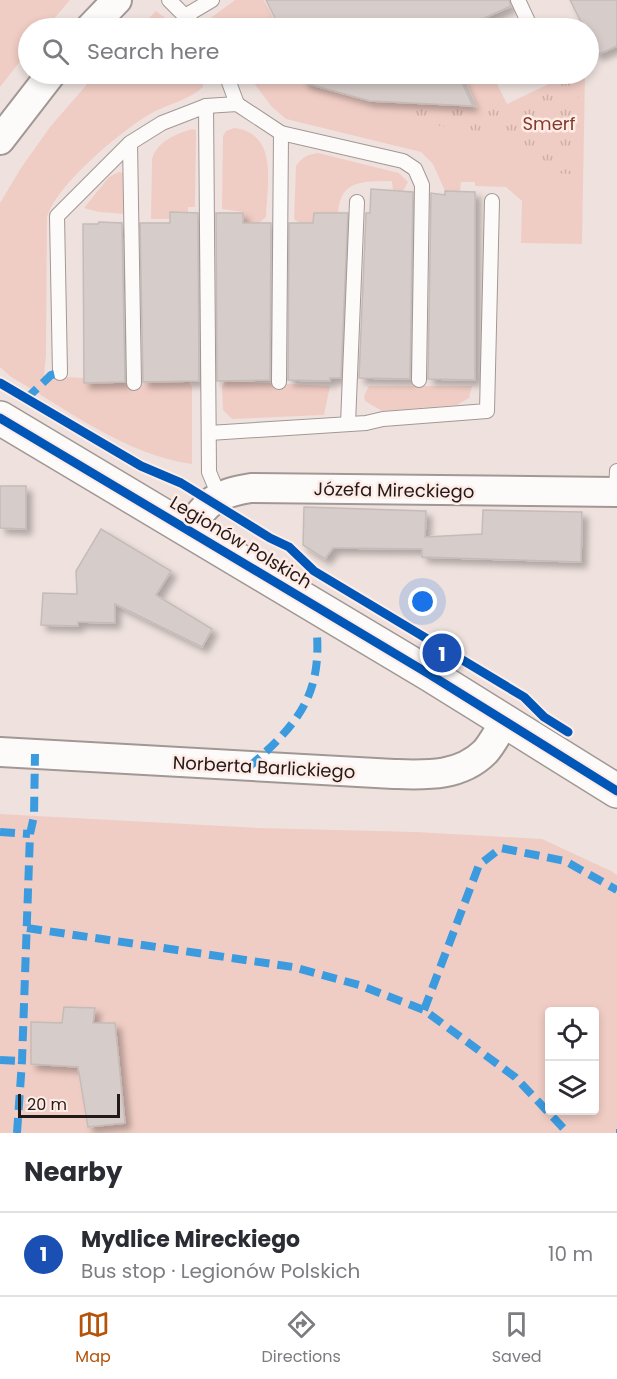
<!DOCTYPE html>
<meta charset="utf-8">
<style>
body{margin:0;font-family:Poppins,sans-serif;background:#f7f7f7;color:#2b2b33}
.controls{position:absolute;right:18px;bottom:18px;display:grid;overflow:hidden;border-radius:6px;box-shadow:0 3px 9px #0003}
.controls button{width:54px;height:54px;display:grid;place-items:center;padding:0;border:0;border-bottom:2px solid #e1e1e2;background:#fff;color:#2b2b33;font:30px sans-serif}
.scale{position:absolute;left:18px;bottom:15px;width:102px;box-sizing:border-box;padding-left:6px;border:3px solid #221a18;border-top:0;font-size:16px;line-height:21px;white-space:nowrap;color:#221a18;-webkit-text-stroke:4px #ffece7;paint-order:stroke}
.you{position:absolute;left:423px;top:602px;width:21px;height:21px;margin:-15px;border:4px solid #fff;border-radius:50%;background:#1a73e8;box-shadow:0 0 0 9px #1a73e833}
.badge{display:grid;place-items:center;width:39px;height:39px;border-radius:50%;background:#b45309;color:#fff;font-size:20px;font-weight:700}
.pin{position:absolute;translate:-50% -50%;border:3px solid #fff;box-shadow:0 2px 6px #0006}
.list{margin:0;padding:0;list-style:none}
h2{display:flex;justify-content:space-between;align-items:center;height:78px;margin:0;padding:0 24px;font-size:26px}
h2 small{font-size:20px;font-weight:400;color:#7c7c81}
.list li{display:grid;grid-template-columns:39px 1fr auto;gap:18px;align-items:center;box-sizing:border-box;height:84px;padding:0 24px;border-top:2px solid #e1e1e2}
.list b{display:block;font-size:22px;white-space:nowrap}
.list p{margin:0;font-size:20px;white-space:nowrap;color:#7c7c81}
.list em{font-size:20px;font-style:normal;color:#7c7c81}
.icon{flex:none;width:33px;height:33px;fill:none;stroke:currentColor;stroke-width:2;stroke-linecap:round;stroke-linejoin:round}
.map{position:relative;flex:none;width:617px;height:1133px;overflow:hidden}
.search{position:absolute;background:#fff;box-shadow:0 3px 9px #0003;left:18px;right:18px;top:18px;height:66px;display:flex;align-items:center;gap:15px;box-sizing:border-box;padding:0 21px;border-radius:33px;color:#7c7c81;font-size:22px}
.sheet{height:162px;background:#fff}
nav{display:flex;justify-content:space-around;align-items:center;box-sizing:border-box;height:84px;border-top:2px solid #e1e1e2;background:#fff;font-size:16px;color:#7c7c81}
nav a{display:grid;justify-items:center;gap:3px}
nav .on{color:#b45309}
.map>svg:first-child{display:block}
.green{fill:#f0cdc4;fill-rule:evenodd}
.park{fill:url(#park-tufts)}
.building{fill:#d6ccc9;stroke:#c5bbb8;stroke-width:1.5;filter:url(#shadow)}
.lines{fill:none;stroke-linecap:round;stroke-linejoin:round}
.service-casing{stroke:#a19895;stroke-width:16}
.minor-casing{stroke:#a19895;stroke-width:32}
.tertiary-casing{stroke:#a19895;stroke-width:36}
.service{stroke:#fdfbfa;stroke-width:14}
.minor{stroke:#fdfbfa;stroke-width:28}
.tertiary{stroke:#fdfbfa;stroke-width:33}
.quiet{stroke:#3c9bdf;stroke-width:8;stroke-dasharray:15 8;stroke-linecap:butt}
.cycleway-casing{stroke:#ffece7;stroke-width:13}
.cycleway{stroke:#0057b8;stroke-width:9}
.labels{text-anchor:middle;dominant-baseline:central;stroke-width:5;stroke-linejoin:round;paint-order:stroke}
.park-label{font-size:18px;fill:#833c2b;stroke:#ffece7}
.street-label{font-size:18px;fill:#221a18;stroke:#ffece7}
</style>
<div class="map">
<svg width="617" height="1133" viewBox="0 0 617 1133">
<defs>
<pattern id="park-tufts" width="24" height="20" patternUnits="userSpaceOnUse" patternTransform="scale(1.5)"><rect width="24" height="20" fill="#f0cdc4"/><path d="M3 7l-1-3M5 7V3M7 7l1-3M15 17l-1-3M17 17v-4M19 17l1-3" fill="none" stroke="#ceafa8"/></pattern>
<filter id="shadow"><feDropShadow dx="5.5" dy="5.5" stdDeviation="3" flood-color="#0004"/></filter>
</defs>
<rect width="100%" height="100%" fill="#efe2de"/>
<!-- green -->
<g class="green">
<path d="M0,0H70L46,28H28V51L0,87Z"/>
<path d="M235,0H264L278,28H214L208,20Z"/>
<path d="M156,11L178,28H139Z"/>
<path d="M96,74H203V87C188,101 167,104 150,114C122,130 54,187 47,218L46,355L44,376L84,378L85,383L188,381L192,387V464C126,455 68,410 11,377L0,367V203L21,168L50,127Z"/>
<path d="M247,74H298L303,84L478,108L463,74H492L507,104L557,80L566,74H585L582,244L521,243L522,201L506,187L475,186V182H461L460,192L445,191L433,164L421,152L286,119L272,107Z"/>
<path d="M234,128C279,133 267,184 266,217L259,223H243V212L222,209L223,136L226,131Z"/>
<path d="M192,129L196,130V134L195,207H188V213L170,212V219H151L152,159C157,141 176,134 192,129Z"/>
<path d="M318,153L399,173L408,182L403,191H393L392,181C364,182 340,178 338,214L314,213L313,223H300L294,219L296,166C302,157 307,155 318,153Z"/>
<path d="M119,172L123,173L124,177L125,214L99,212L84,208L109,177Z"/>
<path d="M225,381L330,386L324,415L232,419L223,410L222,387Z"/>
<path d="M369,386H472L469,398L457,405L382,411L365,401L364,396Z"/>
<path d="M0,814L260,828L416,832L542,839L611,871L617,875V1133H0ZM550,1012H594V1110H550Z"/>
</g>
<!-- park -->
<path class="park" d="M577,74H579L578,174L538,173L522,138L414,122L385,96L479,109H510L523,104Z"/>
<!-- building -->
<g class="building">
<path d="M266,0H509L511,6L462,28H280Z"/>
<path d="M570,0H617V46L597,55L588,38V28H584Z"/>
<path d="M301,74H458L473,106L370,101L305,83Z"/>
<path d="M371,189L413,192L410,379L359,378L366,213H370Z"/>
<path d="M445,191L475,192V380L428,379L431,193L445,195Z"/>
<path d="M170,212L198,213L199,381L143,382L140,223H170Z"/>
<path d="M216,213H243V223H271L270,380L217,381Z"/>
<path d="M314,213H348L341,378H330V381L288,380L289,223H313Z"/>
<path d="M99,222L122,223L125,382L84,383L83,224H98Z"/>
<path d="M0,486H26V529L0,528Z"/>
<path d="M304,507L426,511L425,537L482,534L483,510L582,512L581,562L422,557V549L333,548L325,559L303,545Z"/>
<path d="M101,529L171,571L156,595L212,629L202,647L115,604V623L78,622V626L41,625L43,593L77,594L76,571Z"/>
<path d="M64,1007L95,1008L93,1023H115L125,1123L88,1127L78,1067L31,1064V1022L62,1023Z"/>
</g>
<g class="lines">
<defs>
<g id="service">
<path d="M169,0L197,28"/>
<path d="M518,0L531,28"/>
<path d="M185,16L212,0"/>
<path d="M226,74L237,104"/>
<path d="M206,106L209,472L219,496"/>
<path d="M130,143L134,383"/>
<path d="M60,373L57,216L130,143L162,123L206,106L237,104L281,133L403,161L415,169L422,185L419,380"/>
<path d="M279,382L281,133"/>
<path d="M348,424L357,202"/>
<path d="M209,433L366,423L383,419L487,411L492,201"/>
<path d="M616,492L617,471"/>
</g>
<g id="minor">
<path d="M90,28L117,0"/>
<path d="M0,140L51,74"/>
<path d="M188,530C206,502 217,493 251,488L617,492"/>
<path d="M0,752L394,774C426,775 460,777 485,752C493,743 499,730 506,720"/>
</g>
<path id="tertiary" d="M0,418L429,674L617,791"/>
</defs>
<!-- service casing -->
<use href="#service" class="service-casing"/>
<!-- minor casing -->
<use href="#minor" class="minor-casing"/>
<!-- tertiary casing -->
<use href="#tertiary" class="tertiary-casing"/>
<!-- service -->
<use href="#service" class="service"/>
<!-- minor -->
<use href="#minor" class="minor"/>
<!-- tertiary -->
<use href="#tertiary" class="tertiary"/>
<!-- quiet -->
<g class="quiet">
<path d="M26,399L51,375L60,373"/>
<path d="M249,767C294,727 321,699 317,635"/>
<path d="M0,832L30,834"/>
<path d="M27,928L293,967L359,985L424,1010L515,1077L568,1133"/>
<path d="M424,1010L479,865L501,848L565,861L617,890"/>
<path d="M0,1060L22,1061"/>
<path d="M17,1133L22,1061L30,834L34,816L35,754"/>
<path d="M616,1133H617"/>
</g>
<defs>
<g id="cycleway">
<path d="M0,383L141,466L181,483L270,538L289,547L314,571L524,697L544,717L568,732"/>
<path d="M0,418L429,674L617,791"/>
</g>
</defs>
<!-- cycleway casing -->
<use href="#cycleway" class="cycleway-casing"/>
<!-- cycleway -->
<use href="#cycleway" class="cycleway"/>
</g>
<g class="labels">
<!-- park labels -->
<g class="park-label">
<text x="549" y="123">Smerf</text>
</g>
<!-- street labels -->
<g class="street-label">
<text transform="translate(394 490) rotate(1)">Józefa Mireckiego</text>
<text transform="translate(241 542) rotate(31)">Legionów Polskich</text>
<text transform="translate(264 767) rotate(3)">Norberta Barlickiego</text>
</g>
</g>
</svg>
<div class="controls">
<button><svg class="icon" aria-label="locate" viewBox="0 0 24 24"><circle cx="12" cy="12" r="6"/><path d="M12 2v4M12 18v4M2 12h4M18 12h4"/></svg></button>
<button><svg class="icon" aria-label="layers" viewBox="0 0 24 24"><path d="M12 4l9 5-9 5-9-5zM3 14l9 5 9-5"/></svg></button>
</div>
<div class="scale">20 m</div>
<div class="you"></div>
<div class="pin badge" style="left:442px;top:653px;background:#1a4fb4">1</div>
<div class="search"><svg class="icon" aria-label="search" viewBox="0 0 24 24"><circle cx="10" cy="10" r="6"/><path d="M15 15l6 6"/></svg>Search here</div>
</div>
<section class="sheet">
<h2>Nearby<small></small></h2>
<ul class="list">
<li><span class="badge" style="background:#1a4fb4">1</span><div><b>Mydlice Mireckiego</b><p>Bus stop · Legionów Polskich</p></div><em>10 m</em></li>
</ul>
</section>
<nav>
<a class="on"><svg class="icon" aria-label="map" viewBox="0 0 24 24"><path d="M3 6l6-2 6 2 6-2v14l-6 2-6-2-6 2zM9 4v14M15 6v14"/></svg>Map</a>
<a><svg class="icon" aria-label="directions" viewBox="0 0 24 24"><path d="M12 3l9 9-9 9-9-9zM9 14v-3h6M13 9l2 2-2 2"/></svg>Directions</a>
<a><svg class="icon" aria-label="saved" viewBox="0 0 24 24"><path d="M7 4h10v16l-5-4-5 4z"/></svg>Saved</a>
</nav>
